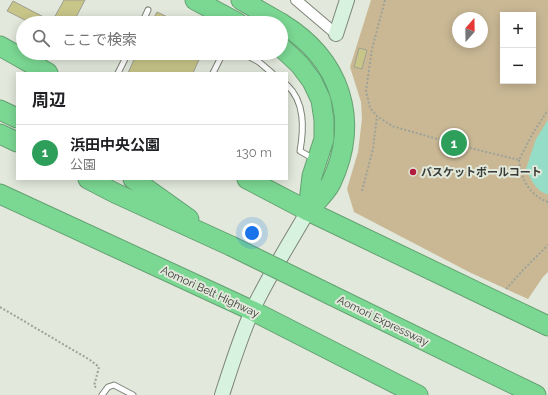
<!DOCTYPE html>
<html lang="ja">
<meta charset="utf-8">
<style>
body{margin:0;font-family:Raleway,"Noto Sans JP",sans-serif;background:#f6f6f6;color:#202124}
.controls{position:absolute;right:12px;top:12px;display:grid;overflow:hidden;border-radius:0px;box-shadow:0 2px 10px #0003}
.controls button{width:36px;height:36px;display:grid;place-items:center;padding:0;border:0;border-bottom:1px solid #e0e0e0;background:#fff;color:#202124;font:20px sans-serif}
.compass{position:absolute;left:452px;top:12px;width:36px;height:36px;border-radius:50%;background:#fff;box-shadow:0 2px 10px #0003;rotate:20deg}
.you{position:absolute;left:252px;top:233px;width:14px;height:14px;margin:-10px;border:3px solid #fff;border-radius:50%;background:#1a73e8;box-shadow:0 0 0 6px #1a73e833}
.badge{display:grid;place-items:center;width:26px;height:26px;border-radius:50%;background:#ea580c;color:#fff;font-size:13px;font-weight:700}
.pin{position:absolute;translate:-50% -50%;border:2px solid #fff;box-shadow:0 1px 4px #0006}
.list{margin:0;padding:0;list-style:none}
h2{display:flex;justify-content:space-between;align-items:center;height:52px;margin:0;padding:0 16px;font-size:17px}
h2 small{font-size:13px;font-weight:400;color:#757577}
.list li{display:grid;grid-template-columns:26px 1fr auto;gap:12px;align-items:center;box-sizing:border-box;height:56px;padding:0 16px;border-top:1px solid #e0e0e0}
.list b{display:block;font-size:15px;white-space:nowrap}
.list p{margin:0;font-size:13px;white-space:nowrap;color:#757577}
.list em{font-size:13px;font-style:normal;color:#757577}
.icon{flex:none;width:22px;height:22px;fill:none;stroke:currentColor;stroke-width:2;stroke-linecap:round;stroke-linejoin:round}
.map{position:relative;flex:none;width:548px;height:395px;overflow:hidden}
.search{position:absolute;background:#fff;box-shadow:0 2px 10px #0003;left:16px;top:16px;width:272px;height:44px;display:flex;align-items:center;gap:10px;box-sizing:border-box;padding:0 14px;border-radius:22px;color:#757577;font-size:15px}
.panel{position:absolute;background:#fff;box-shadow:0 2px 10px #0003;left:16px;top:72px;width:272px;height:108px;border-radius:0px}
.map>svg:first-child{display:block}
.green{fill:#cab895;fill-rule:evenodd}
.water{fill:#95ddc7}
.building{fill:#c8c589;stroke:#9f9f92}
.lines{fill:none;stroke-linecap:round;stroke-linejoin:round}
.lane-casing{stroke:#7f8479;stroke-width:7}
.street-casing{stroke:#7f8479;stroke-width:12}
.secondary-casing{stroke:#7f8479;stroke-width:16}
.highway-casing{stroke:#64a172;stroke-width:21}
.path{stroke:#9da298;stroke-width:2;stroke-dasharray:2 2;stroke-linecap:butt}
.lane{stroke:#fff;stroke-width:5}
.street{stroke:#fff;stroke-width:10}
.secondary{stroke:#d7f3df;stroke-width:14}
.highway{stroke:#7bd893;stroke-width:19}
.highway-bridge-casing{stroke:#64a172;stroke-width:21;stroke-linecap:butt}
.highway-bridge{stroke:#7bd893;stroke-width:19}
.poi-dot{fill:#b11d3e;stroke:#e2e8db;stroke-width:1.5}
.labels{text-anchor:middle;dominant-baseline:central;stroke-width:4;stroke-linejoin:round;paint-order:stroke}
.poi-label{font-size:11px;font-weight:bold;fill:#393b36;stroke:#e2e8db;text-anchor:start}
.street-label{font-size:11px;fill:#393b36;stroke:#e2e8db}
</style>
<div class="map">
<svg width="548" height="395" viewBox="0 0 548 395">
<rect width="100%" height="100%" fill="#e2e8db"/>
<!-- green -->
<path class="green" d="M371,0H548V272L543,277L528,299L471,273L354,212L347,189L358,152L362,119L361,102L350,67ZM503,15H533V81H503ZM458,18H482V42H458Z"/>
<!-- water -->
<path class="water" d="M548,120V194C537,193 530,178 526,169L536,139Z"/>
<!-- building -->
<g class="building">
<path d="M64,0H85L73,23H63L54,18Z"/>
<path d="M13,1L55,23H31L7,11Z"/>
<path d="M157,12L180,23H151Z"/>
<path d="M359,48L367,50L362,69L354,67Z"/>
<path d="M137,53H202L193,73H128Z"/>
</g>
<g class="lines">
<defs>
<g id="lane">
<path d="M142,23L148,10"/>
<path d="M242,53L259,62L272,73"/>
<path d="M118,73L128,53"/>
<path d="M213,73L223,53"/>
<path d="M287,85C305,102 304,128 300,151L314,159"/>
<path d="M102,395L108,387L114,385L133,395"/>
</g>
<path id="street" d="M296,0L336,34"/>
<g id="secondary">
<path d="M336,34L347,0"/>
<path d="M222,395C231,367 240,338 252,311C268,277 289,244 308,211"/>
</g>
<g id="highway">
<path d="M195,0L238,23"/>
<path d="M241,0L281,23"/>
<path d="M281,23C340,59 361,119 331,183C326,193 315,203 308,211"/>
<path d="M0,46L48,73"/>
<path d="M281,47L300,65L312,81L321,100L324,120V139L312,176L308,211"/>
<path d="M0,110L17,118"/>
<path d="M0,134L17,142"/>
<path d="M88,179L115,193L231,246"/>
<path d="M133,179L189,219"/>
<path d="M247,179L308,211L548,326"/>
<path d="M0,194L253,311L418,395"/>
<path d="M331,295L536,395"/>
</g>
</defs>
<!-- lane casing -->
<use href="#lane" class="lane-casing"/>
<!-- street casing -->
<use href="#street" class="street-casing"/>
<!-- secondary casing -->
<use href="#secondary" class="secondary-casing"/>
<!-- highway casing -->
<use href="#highway" class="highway-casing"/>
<!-- path -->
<g class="path">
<path d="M385,0L372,49L366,91L370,108L377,116L392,126L458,145L519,160L533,133L548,110"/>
<path d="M519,160C521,179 529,195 548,202"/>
<path d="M362,191L373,149L377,116"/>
<path d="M506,289L524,269L548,245"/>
<path d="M0,307L90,360L99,367L94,386L97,388"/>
</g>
<!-- lane -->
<use href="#lane" class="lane"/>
<!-- street -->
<use href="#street" class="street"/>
<!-- secondary -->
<use href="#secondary" class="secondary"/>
<!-- highway -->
<use href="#highway" class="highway"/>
<defs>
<path id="highway-bridge" d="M231,246L331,295"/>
</defs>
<!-- highway-bridge casing -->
<use href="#highway-bridge" class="highway-bridge-casing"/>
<!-- highway-bridge -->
<use href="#highway-bridge" class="highway-bridge"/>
</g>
<!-- markers -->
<circle class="poi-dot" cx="413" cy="172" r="4"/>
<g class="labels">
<!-- poi labels -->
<g class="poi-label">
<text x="421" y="172">バスケットボールコート</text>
</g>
<!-- street labels -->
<g class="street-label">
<text transform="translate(210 292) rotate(25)">Aomori Belt Highway</text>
<text transform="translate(383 321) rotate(26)">Aomori Expressway</text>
</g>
</g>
</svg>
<div class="controls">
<button>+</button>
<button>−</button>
</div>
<svg class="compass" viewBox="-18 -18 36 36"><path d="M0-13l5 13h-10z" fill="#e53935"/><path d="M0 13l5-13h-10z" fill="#757577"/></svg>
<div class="you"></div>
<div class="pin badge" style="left:454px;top:143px;background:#2e9e5b">1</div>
<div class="search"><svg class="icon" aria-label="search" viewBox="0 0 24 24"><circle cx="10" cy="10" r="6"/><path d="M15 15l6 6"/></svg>ここで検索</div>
<section class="panel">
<h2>周辺<small></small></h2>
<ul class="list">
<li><span class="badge" style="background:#2e9e5b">1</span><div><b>浜田中央公園</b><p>公園</p></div><em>130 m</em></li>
</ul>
</section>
</div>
